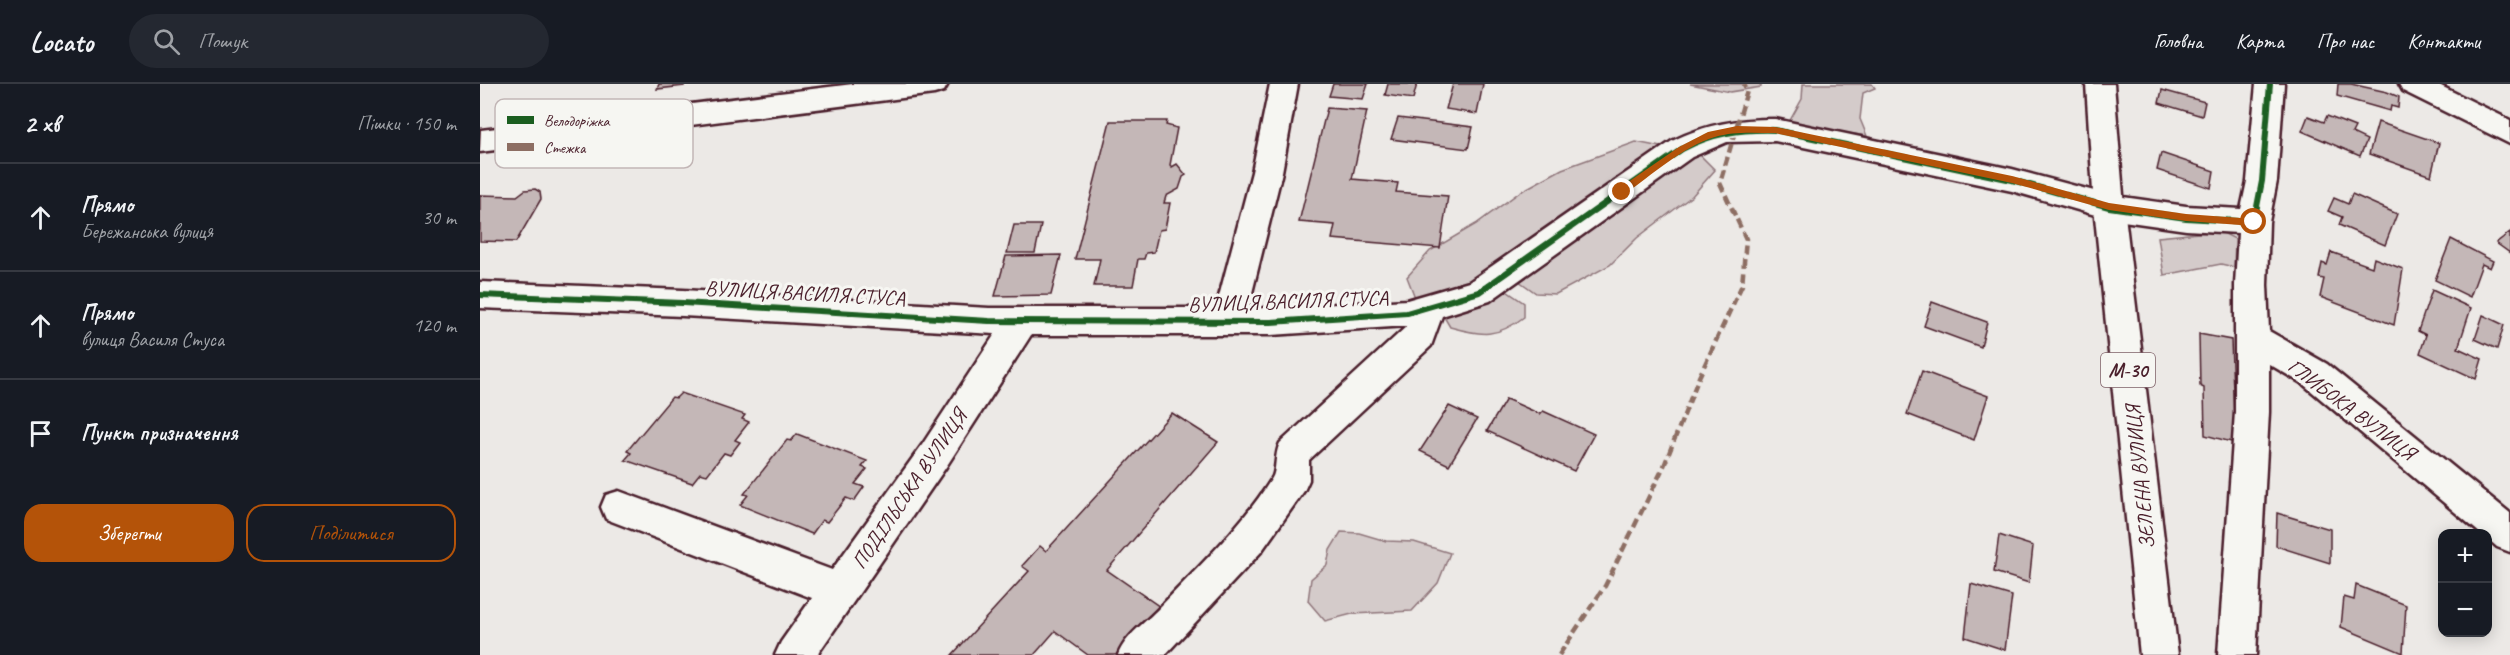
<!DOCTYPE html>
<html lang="uk">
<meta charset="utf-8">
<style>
body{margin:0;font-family:Caveat,sans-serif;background:#242831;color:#f1f3f6}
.controls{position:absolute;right:18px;bottom:18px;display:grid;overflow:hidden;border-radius:12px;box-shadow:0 3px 15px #0003}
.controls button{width:54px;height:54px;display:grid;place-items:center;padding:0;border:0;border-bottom:2px solid #363941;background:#171b24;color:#f1f3f6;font:30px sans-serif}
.stop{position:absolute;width:18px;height:18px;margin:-14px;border:4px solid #b45309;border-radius:50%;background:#fff}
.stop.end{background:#b45309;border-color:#fff;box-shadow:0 2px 6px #0008}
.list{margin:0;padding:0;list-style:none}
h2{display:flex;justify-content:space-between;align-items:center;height:78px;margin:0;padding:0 24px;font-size:26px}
h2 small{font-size:20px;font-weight:400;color:#9ea1a6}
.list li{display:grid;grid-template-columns:39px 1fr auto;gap:18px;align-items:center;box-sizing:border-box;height:108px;padding:0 24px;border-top:2px solid #363941}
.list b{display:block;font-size:22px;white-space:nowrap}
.list p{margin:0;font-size:20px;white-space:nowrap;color:#9ea1a6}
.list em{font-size:20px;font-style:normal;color:#9ea1a6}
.actions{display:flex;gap:12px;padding:18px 24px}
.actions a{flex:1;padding:14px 0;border:2px solid #b45309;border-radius:18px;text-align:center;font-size:21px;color:#b45309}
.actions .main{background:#b45309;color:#fff}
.icon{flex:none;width:33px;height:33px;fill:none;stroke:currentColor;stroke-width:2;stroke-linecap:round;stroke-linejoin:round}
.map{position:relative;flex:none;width:2030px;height:571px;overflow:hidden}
header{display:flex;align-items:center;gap:36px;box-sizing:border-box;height:84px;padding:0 30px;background:#171b24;border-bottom:2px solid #363941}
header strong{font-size:28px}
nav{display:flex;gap:33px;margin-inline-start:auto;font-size:21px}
.search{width:420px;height:54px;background:#242831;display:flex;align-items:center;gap:15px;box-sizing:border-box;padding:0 21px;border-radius:33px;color:#9ea1a6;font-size:22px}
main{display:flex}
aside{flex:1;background:#171b24}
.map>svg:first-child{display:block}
.green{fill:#d4cbca;stroke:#8f757a;stroke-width:1.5}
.building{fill:#c4b7b7;stroke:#4a1f2b;stroke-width:1.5}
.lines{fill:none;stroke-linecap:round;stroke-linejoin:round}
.minor-casing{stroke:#4a1f2b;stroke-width:5}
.highway-casing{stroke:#4a1f2b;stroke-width:5}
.minor{fill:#f6f6f2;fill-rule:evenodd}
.highway{fill:#f6f6f2;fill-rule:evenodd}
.quiet{stroke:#8d6e63;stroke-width:4.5;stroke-dasharray:9 4.5;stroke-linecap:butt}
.cycleway-casing{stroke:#f6f6f2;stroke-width:10}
.cycleway{stroke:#1b5e20;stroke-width:6}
.route{fill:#b45309}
.labels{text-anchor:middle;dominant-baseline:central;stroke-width:6;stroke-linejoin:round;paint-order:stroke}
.shield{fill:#f6f6f2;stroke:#7e6067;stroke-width:1.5}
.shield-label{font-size:20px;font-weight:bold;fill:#4a1f2b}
.street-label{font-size:21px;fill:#4a1f2b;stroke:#f6f6f2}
.key{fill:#f6f6f2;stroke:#c2b6b6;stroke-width:1.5}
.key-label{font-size:16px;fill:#4a1f2b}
</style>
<header>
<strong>Locato</strong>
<div class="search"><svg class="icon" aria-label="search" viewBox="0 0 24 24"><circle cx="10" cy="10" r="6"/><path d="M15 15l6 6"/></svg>Пошук</div>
<nav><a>Головна</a><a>Карта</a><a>Про нас</a><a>Контакти</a></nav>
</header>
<main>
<aside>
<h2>2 хв<small>Пішки · 150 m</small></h2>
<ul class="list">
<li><svg class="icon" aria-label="ahead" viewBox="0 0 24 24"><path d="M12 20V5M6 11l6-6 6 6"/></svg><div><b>Прямо</b><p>Бережанська вулиця</p></div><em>30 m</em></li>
<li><svg class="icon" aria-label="ahead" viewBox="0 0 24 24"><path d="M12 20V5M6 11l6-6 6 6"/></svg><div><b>Прямо</b><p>вулиця Василя Стуса</p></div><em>120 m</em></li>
<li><svg class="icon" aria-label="arrive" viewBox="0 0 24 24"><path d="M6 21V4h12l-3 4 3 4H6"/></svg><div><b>Пункт призначення</b></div></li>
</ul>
<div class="actions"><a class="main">Зберегти</a><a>Поділитися</a></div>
</aside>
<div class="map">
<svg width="2030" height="571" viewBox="0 0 2030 571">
<rect width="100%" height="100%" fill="#ece9e6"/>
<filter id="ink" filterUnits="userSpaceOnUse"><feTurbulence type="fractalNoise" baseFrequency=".0167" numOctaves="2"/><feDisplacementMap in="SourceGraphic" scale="12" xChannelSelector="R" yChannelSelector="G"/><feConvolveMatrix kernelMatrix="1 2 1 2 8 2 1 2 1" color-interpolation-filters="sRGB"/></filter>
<g filter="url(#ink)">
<!-- green -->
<g class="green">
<path d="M1210,0H1281V3L1250,8Z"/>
<path d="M1323,0H1392L1395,4L1383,9L1380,35L1387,52L1308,40L1322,15Z"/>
<path d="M1156,58L1220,71L1235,86L1212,112L1157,154L1130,181L1076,210L1056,209L1039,197L1030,178C1014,179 1007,182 1001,197L1025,206L1044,219V233C1017,254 1002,252 970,243L963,231L936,216L927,193L950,167L996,140L1040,108L1082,85Z"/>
<path d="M1739,147L1755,155L1754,183L1741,180L1684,191L1678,153Z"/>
<path d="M861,448L879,449L906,457L934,458L970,469L958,499L932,527L872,530L845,537L828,517L831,495L847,481L850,466Z"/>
</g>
<!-- building -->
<g class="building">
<path d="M179,0H204V2L177,5Z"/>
<path d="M853,0H888L883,15L849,12Z"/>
<path d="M908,0H937L933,15L905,11Z"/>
<path d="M973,0H1003L997,30L966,25Z"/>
<path d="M1858,0H1871L1907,8L1919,13L1918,24L1911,22L1910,27L1857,12Z"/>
<path d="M1682,6L1725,18L1722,32L1679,19Z"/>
<path d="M847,24L887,27L872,95L918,99L916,108L968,112L960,164L852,155L855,141L819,138Z"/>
<path d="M1828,32L1844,38L1847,32L1875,43L1872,49L1887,56L1880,72L1822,47Z"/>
<path d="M918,34L993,43L988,65L911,55Z"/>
<path d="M630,37H687L686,41L697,44L690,81L692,83L697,80L706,91L703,93L699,105L686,112L684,119H690L685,145L679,146L674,168L666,169L664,175H658L653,202H614L620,175H595Z"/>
<path d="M1898,38L1959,59L1951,92L1889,70Z"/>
<path d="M1681,69L1734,87L1731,104L1677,86Z"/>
<path d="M55,105L60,108L61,115L36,158L0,157V111L37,112L45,106Z"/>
<path d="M1872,110L1917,130L1905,161L1859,141L1862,133L1848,127L1854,114L1868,120Z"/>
<path d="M534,141H561L555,169H527Z"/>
<path d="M2030,148V169L2016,159Z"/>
<path d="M1971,155L2013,177L2010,184L2002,180L1990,213L1955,196Z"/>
<path d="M1851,168L1892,183L1894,174L1923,185L1914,241L1840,213L1844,195L1839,194L1842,179L1847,181Z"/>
<path d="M581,171L571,211L515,212L526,172Z"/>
<path d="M1952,206L1991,224L1978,264L2002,275L1996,295L1940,269L1946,251L1938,247Z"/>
<path d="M1452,218L1507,238L1501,263L1444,242Z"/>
<path d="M2003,231L2024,241L2017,265L1995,255Z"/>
<path d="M1719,250L1751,256L1755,359L1725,351L1724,304L1720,302Z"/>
<path d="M1442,287L1508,312L1494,356L1427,330Z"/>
<path d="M201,309L265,331L262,335L269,338L255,356L260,358L250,371L244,369L227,391L220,389L212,399L145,376L151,369L147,367L192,313L196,314Z"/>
<path d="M1026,315L1060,330L1063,327L1114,350L1094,387L1007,347Z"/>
<path d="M969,322L997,335L969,381L940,367Z"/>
<path d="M692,329L738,358L627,486L680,523L640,571H608L575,547L554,571H472L549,487L542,482L560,462L566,467Z"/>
<path d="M317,350L387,377L382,383L387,385L375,400L384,403L374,417L366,414L347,438L342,436L332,450L260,421L268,411L264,410L307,356L311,357Z"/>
<path d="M1797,429L1850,445V479L1796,462Z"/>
<path d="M1519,451L1553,462L1549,499L1514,488Z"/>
<path d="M1491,500L1532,512L1525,566L1485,553Z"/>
<path d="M1876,501L1926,521L1923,569L1861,543L1864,513L1874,516Z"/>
</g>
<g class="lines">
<defs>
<g id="minor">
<path d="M373,0H468L464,7L454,10L0,68L1,46Z"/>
<path d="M790,0H818L802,88L768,225L927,216L989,198L1192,57C1226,40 1257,35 1295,35L1532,85L1629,111L1706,122L1761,125L1767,97L1776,0H1804L1797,97L1789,138L1787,201L1789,247L1847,280L2030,429V468L2017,463L2008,455V450H2001L1823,300L1789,280V328L1776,571H1738L1755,328V201L1758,149L1706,146L1629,135L1532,107L1295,57L1247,58L1212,73L1010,217L962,232L951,262L829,376V396L824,407L781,468L685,571H638C646,551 665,539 680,523C719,482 762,442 792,394C797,387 794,371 800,359L927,242L791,251H551L466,383L337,571H295L301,558L332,514L126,435L121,423L126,411L139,407L352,486L442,361L515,250L203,232L0,224V198L203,206L509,224H736L772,88Z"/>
<path d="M1919,0H1957L2030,36V60L1923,7Z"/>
</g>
<path id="highway" d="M1606,0H1634L1644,123L1698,571H1660L1614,123Z"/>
</defs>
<!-- minor casing -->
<use href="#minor" class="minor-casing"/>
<!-- highway casing -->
<use href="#highway" class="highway-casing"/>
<!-- minor -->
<use href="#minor" class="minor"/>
<!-- highway -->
<use href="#highway" class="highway"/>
<!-- quiet -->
<path class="quiet" d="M1079,571L1125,502L1184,382L1219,293L1262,201L1266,155L1240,99L1267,7L1264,0"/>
<defs>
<path id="cycleway" d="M0,211L203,219L509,237L791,238L927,229L999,208L1202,65C1233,49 1260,45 1295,46L1532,96L1629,123L1706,134L1774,138L1782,97L1790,0"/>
</defs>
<!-- cycleway casing -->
<use href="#cycleway" class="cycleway-casing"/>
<!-- cycleway -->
<use href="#cycleway" class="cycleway"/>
</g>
</g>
<!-- route -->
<path class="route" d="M1257,42L1295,43L1532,92L1629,119L1706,130L1774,135L1779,138L1774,142L1706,137L1629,126L1532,99L1295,49C1275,49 1254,47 1235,53C1202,63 1172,91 1145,110H1138V105L1199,63L1228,48Z"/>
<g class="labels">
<!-- shield labels -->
<rect class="shield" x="1621" y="269" width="54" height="34" rx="4.5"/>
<g class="shield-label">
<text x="1648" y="286">М-30</text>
</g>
<!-- street labels -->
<g class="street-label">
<text transform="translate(325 209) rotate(3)">ВУЛИЦЯ ВАСИЛЯ СТУСА</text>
<text transform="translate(808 217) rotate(-2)">ВУЛИЦЯ ВАСИЛЯ СТУСА</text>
<text transform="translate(1872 325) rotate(37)">ГЛИБОКА ВУЛИЦЯ</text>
<text transform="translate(1660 393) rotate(-96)">ЗЕЛЕНА ВУЛИЦЯ</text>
<text transform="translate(429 405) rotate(-56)">ПОДІЛЬСЬКА ВУЛИЦЯ</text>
</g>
</g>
<!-- legend -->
<rect x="15" y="15" width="198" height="69" rx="9" class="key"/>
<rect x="27" y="32" width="27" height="8" fill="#1b5e20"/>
<rect x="27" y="59" width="27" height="8" fill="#8d6e63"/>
<g class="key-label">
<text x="64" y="42">Велодоріжка</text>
<text x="64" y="69">Стежка</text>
</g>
</svg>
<div class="controls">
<button>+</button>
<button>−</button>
</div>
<div class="stop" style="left:1774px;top:138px"></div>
<div class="stop end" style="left:1142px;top:108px"></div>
</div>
</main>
